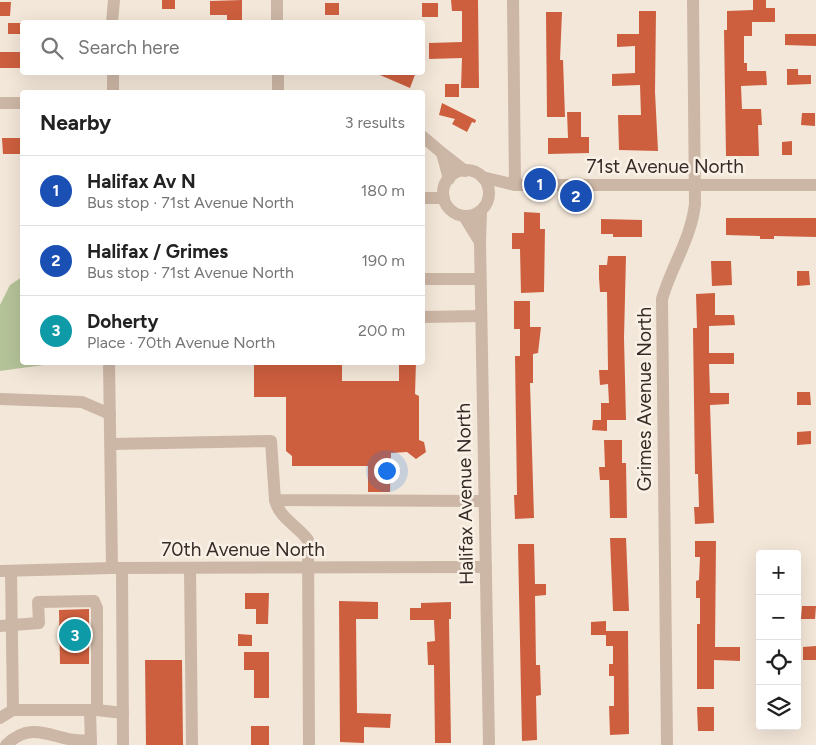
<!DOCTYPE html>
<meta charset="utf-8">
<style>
body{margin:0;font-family:Figtree,sans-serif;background:#f2f2f2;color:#222}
.controls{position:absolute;right:15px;bottom:15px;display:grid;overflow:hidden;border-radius:5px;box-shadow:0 5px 20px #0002}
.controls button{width:45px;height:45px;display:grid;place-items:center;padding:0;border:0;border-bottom:1px solid #e0e0e0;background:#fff;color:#222;font:25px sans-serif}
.you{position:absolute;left:386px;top:470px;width:18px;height:18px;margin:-12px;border:4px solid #fff;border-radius:50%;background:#1a73e8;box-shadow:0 0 0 8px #1a73e833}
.badge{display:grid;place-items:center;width:32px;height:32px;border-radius:50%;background:#1a575b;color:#fff;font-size:16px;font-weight:700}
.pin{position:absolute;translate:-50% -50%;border:2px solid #fff;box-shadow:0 1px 5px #0006}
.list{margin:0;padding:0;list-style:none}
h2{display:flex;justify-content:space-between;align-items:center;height:65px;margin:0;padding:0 20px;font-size:21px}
h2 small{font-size:16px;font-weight:400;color:#767676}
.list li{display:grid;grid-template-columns:32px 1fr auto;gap:15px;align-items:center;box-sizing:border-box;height:70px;padding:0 20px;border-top:1px solid #e0e0e0}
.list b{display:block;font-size:19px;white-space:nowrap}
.list p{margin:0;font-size:16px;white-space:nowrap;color:#767676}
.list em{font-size:16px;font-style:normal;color:#767676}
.icon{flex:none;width:28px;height:28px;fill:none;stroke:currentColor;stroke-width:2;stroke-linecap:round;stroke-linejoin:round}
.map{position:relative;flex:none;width:816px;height:745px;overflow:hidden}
.search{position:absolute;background:#fff;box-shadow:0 5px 20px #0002;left:20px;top:20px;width:405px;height:55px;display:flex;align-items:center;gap:12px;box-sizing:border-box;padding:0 18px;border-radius:5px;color:#767676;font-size:19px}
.panel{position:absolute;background:#fff;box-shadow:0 5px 20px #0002;left:20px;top:90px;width:405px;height:275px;border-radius:5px}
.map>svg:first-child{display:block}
.green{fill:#b5c399}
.building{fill:#cd5f3e}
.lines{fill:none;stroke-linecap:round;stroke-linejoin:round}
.minor{stroke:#ccb6a5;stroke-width:12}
.labels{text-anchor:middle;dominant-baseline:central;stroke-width:5;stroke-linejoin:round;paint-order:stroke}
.street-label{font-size:19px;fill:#372b27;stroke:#faf1e6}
</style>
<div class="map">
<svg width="816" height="745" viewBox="0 0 816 745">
<rect width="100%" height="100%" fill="#f3e7d9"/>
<!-- green -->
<path class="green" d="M22,277V362L58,363L0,371V305L10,285Z"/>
<!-- building -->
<g class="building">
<rect x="162" y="0" width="13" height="9"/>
<path d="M242,0V22H227V15H210V1Z"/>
<path d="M451,0H478L479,88H461L462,58L429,59V43L462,42V11H452Z"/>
<path d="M753,0H766V8H775V22H752V36H744V63H747V71H766L767,85L741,86L742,109H761L762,125H758L759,156H726L724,30H727V11L753,10Z"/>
<path d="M0,2H11L10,16H0Z"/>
<rect x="325" y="3" width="14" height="12"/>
<rect x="422" y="3" width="16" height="14"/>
<path d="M639,11H656L655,92L658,151L619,150L618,115H641L640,85L612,86V74L635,73V46L617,47V34H639Z"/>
<path d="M546,12H562L560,60H563L565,117H547Z"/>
<rect x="8" y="23" width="14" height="11"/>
<path d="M785,34H816V46L785,45Z"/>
<rect x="0" y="52" width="22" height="16"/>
<path d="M787,69H798V75H811V84L787,85Z"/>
<path d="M373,72H416L410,88Z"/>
<rect x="445" y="84" width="14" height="13"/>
<path d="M442,103L476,120L475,123L472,122L467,132L452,124L455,119L439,115Z"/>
<path d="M567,112H581V137H589V153L548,154V138H568Z"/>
<path d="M802,113H815V126L801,125Z"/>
<path d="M2,138H22V154H3Z"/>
<path d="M792,141V155H782V142Z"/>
<path d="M524,212L540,213V229H545L544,292L521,293L520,249H512V233H524Z"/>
<path d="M726,218H816V237L774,236V239H760V236L726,235Z"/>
<path d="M601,219L642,220V237H613V234H601Z"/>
<path d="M608,256H626L624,338L626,420H607V431L592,430L593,420H601V403H609L608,384L600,385L599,370H608L607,292H600L599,278V265H607Z"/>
<path d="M711,261H731L732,285L712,286Z"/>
<path d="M797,271H809L810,285L797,286Z"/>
<path d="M715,293V315H734L735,325L709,326V353H734V364H709L710,393H729V404L710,405L714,523L695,524L694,507H699L698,474H695L693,328H697L696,294Z"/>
<path d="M514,301H530V327H541L538,353L533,354V383H530L534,518L515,519L514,495H517L515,356H520V329H514Z"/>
<path d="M254,362H342V381H399V362H416L415,394L419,396V440L424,442L426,452L416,459L407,452L391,453L390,492H368V466H292V456L286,451V397H254Z"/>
<path d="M797,392H810L811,405H797Z"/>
<path d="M811,431V444L797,445V432Z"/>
<path d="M604,440H622V463H626L627,518H610L609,480H600L599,467H605Z"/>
<path d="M610,538H626L629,611H613Z"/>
<path d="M695,541H716L715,647H740V661L714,660V689H697V624H700V598H696V581L699,580L700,557H695Z"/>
<path d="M518,544H534L535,584H546V595L535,596L536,665H540L541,695L536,696L537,740L522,741Z"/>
<path d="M245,593H269L268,624H256V609H245Z"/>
<path d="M339,601L378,602V619H356L357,713L391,714L390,728L364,727V743L340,742Z"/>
<path d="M451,602V619H449L451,743H435L434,665H428L427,642L435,641L434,620H410V608H421V603Z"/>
<path d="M802,606H816L815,619H801Z"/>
<path d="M89,609V664H60L59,610Z"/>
<path d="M606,621V635H591V622Z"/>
<path d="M606,631H628L629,734L610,735L609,706H614V676H609V664H613V646H606Z"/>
<path d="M238,634L252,635V646H238Z"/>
<path d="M816,646V660H803V647Z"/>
<path d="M244,652H269V698H254V670H244Z"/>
<path d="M145,660H182L183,745H146Z"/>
<path d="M697,707H714V731H698Z"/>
<rect x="251" y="726" width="18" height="19"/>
</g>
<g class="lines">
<!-- minor -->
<g class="minor">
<path d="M513,0L515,185"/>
<path d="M112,22L114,0"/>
<path d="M277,22V0"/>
<path d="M113,72V92"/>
<path d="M278,72V92"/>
<path d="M0,103H22"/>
<path d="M422,136L442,153"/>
<circle cx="466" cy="193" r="23"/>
<path d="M482,177L515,185H816"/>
<path d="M449,179L442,153L465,171"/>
<path d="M422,198H444"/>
<path d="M464,216L480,242L481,211"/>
<path d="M480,242L489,745"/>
<path d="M422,279H480"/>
<path d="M422,317L481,316"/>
<path d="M109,362L112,568"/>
<path d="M0,399L82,402L110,414"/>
<path d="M111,444L271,441L275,500L484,501"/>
<path d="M275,500C279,518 298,526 308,540L309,745"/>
<path d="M122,568L123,745"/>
<path d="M190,568L192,745"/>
<path d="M0,571L112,568L486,567"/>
<path d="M11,571L13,710"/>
<path d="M0,626L39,623L38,602L94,601L97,608V710"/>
<path d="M90,710L91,745"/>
<path d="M0,718L13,710H97L123,713"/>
<path d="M6,745C36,716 57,745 91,740"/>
<path d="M667,745L662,299C672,265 691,239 695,204L693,0"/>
</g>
</g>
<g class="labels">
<!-- street labels -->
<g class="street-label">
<text x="665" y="166">71st Avenue North</text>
<text transform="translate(644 399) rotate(-90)">Grimes Avenue North</text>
<text transform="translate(465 494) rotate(-91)">Halifax Avenue North</text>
<text x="243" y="549">70th Avenue North</text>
</g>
</g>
</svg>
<div class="controls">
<button>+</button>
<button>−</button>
<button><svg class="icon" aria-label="locate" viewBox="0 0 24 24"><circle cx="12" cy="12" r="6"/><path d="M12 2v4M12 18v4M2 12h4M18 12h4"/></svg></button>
<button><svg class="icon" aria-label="layers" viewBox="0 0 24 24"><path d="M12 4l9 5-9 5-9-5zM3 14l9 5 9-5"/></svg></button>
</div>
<div class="you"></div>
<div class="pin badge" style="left:540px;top:184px;background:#1a4fb4">1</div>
<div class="pin badge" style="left:576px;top:196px;background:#1a4fb4">2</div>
<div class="pin badge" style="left:75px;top:635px;background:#0f9aa8">3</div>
<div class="search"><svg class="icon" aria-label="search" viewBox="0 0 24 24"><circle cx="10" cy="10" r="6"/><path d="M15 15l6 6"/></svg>Search here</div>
<section class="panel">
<h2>Nearby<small>3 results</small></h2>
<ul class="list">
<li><span class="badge" style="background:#1a4fb4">1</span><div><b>Halifax Av N</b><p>Bus stop · 71st Avenue North</p></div><em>180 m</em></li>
<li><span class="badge" style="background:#1a4fb4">2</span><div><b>Halifax / Grimes</b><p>Bus stop · 71st Avenue North</p></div><em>190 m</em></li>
<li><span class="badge" style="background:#0f9aa8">3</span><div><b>Doherty</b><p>Place · 70th Avenue North</p></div><em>200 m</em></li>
</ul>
</section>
</div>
